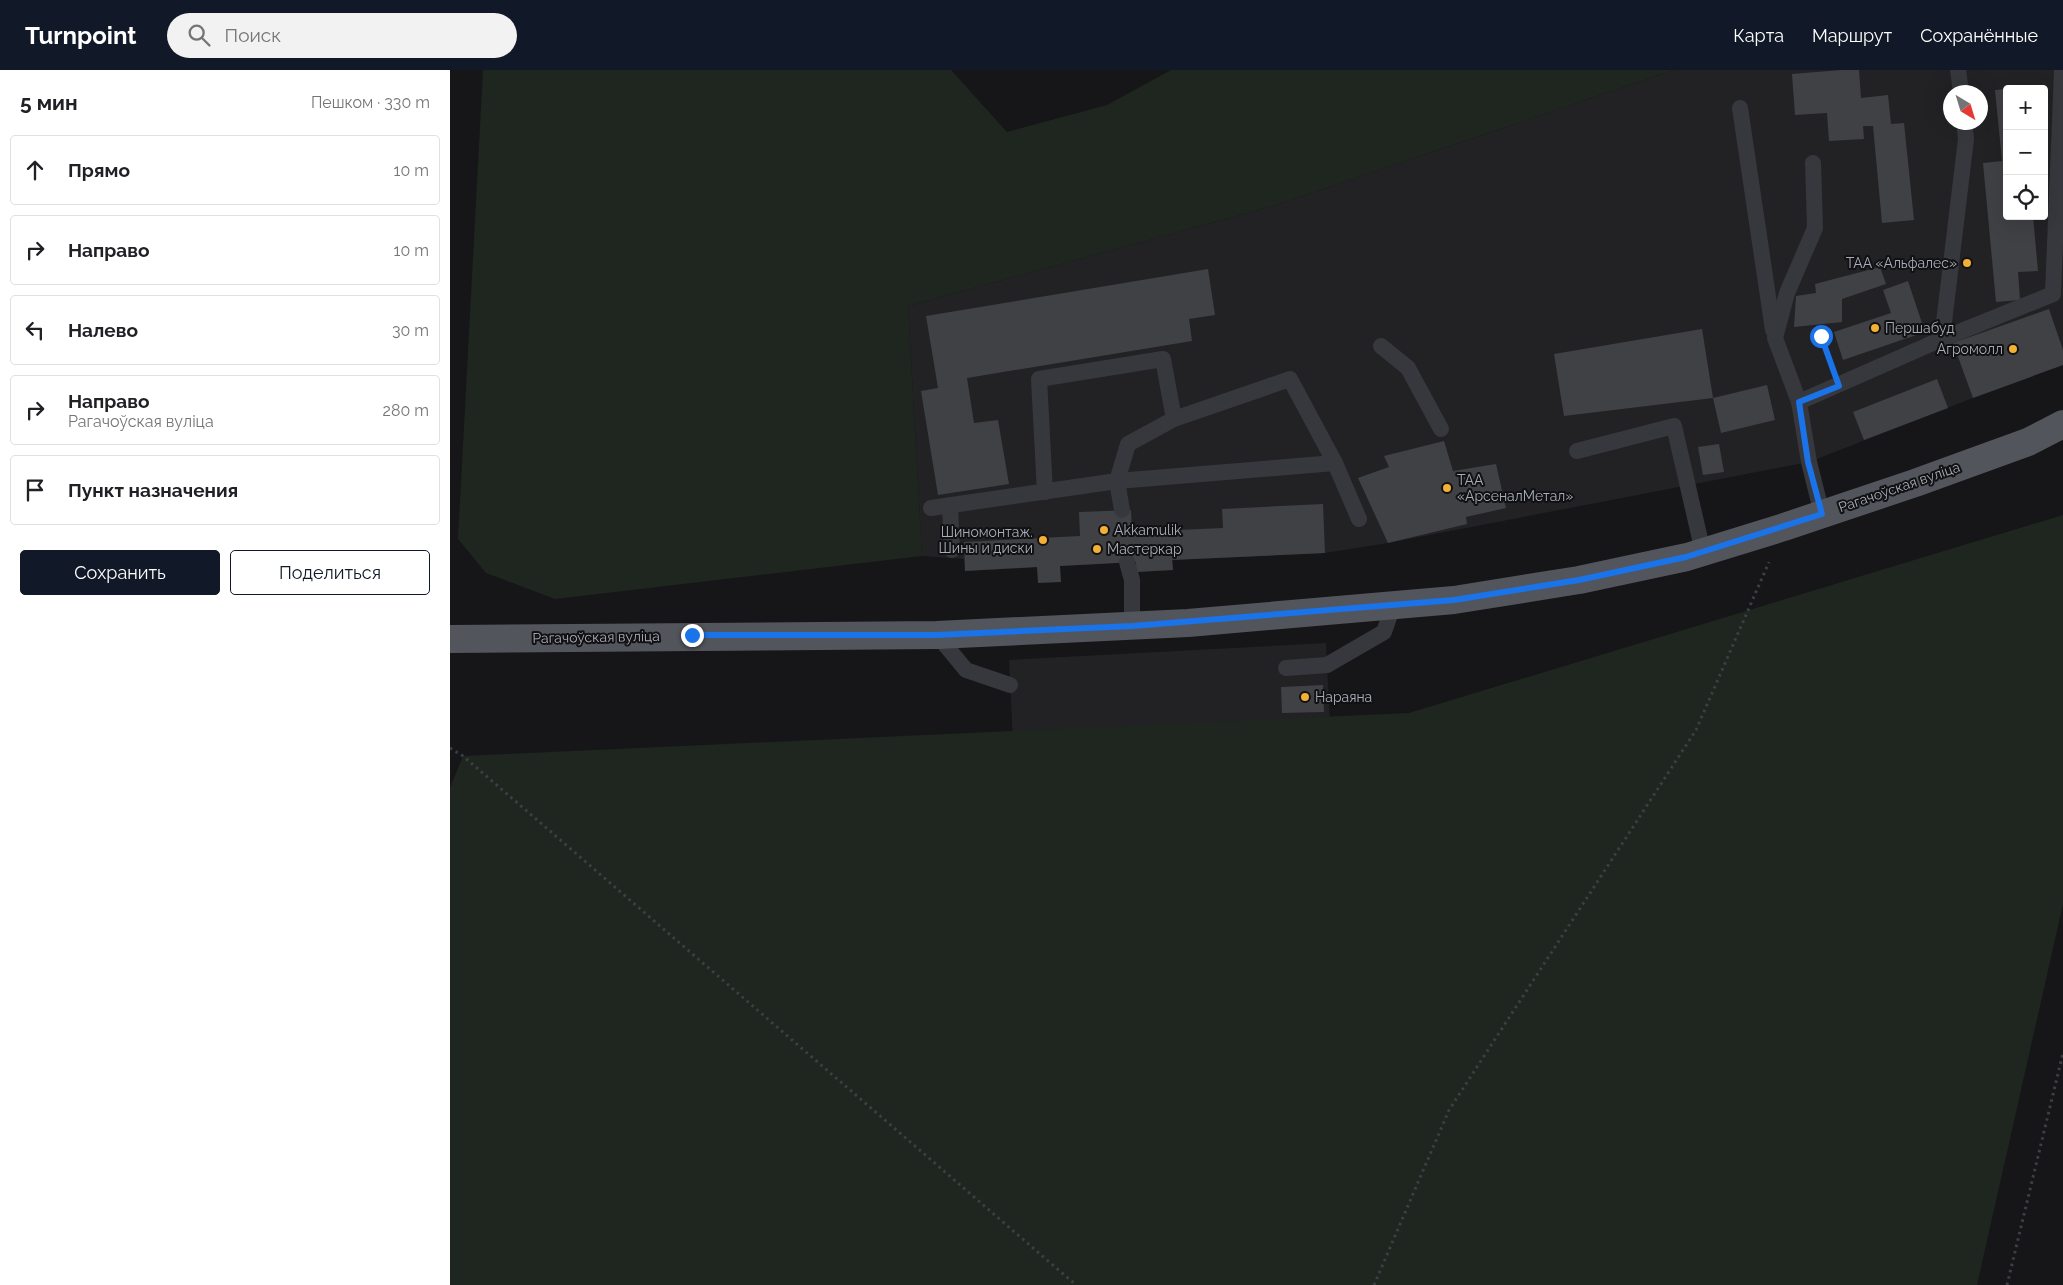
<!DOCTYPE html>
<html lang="ru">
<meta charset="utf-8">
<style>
body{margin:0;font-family:Raleway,sans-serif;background:#f2f2f2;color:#202124}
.controls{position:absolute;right:15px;top:15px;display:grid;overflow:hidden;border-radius:5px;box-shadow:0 5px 20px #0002}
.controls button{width:45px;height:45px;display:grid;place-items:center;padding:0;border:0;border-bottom:1px solid #e0e0e0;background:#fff;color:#202124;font:25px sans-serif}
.compass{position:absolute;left:1493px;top:15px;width:45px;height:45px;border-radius:50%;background:#fff;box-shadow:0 5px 20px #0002;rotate:142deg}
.stop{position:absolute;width:15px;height:15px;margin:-11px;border:4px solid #1a73e8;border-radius:50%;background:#fff}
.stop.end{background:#1a73e8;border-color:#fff;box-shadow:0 1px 5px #0008}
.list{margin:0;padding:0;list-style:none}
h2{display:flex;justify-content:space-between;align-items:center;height:65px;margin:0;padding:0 20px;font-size:21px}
h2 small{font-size:16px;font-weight:400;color:#757577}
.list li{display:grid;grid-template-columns:32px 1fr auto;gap:15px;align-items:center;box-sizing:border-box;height:70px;margin:0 10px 10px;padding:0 10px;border:1px solid #e0e0e0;border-radius:5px}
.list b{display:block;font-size:19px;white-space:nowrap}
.list p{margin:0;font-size:16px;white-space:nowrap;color:#757577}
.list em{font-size:16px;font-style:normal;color:#757577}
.actions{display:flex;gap:10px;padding:15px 20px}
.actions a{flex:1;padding:11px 0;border:1px solid #111827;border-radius:5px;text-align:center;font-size:18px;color:#111827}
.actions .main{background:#111827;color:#fff}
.icon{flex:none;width:28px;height:28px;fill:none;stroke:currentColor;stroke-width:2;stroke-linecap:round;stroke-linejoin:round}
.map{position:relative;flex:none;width:1613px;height:1215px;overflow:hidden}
header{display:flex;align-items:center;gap:30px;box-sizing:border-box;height:70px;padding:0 25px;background:#111827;color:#fff}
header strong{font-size:24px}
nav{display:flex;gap:28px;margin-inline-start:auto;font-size:18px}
.search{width:350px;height:45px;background:#f2f2f2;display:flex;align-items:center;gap:12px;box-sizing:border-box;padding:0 18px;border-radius:28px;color:#757577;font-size:19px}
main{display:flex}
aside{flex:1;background:#fff}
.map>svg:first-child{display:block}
.built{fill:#222225;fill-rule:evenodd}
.green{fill:#1e261f}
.building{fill:#404145}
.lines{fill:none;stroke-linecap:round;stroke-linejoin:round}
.path{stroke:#3d3f44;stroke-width:3;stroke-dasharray:2.5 4;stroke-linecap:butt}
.service{stroke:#37383d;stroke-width:16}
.primary{stroke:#53555c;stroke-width:28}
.route{stroke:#1a73e8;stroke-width:6}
.poi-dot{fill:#f2b134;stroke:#111113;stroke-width:2}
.labels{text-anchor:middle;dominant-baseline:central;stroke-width:4;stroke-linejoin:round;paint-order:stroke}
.poi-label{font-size:14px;fill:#a8adb8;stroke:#111113;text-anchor:start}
.street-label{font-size:14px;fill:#a8adb8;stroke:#111113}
</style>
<header>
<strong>Turnpoint</strong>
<div class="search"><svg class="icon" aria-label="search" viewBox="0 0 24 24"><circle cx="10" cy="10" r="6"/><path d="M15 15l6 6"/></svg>Поиск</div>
<nav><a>Карта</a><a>Маршрут</a><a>Сохранённые</a></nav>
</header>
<main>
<aside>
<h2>5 мин<small>Пешком · 330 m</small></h2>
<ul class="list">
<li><svg class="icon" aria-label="ahead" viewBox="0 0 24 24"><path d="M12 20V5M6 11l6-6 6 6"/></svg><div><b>Прямо</b></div><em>10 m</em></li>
<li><svg class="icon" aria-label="right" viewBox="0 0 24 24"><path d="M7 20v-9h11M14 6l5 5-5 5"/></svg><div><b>Направо</b></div><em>10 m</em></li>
<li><svg class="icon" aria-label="left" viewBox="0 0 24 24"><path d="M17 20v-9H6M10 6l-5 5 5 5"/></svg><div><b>Налево</b></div><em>30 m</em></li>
<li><svg class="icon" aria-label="right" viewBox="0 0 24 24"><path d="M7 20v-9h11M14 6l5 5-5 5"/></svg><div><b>Направо</b><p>Рагачоўская вуліца</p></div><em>280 m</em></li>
<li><svg class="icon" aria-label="arrive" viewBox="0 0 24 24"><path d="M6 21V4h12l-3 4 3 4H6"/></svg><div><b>Пункт назначения</b></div></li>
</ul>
<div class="actions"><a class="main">Сохранить</a><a>Поделиться</a></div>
</aside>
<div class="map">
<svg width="1613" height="1215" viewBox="0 0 1613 1215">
<rect width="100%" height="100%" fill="#161618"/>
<!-- built -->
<g class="built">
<path d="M1224,0H1613V295L1523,328L1359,392L938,473L875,483L723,490V500L686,502V492L515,501L514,489L472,486L458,236L823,136ZM1557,19H1594V146H1557ZM1500,22H1530V52H1500Z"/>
<path d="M876,573L880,655L563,672L559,590Z"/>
</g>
<!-- green -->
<g class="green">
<path d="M33,0H501L557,62L657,35L721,0H1224L823,136L458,236L472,486L105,529L36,503L8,469Z"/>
<path d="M1613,445V834L1527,1215H0V718L13,686L959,643Z"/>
</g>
<!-- building -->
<g class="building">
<path d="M1391,0H1409L1411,28L1438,25L1441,54L1454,53L1464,150L1432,153L1423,56H1413L1414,69L1379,71L1377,43L1345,45L1342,4Z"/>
<path d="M1557,19V146H1583L1588,201L1568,202L1570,230L1546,232L1533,93L1552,91L1545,20Z"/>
<path d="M1430,197L1436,214L1392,229V252L1344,257L1346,226L1366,223L1365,214Z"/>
<path d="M758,199L765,245L739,249L742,271L517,308L524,353L548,350L559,414L488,425L471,321L488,318L476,246Z"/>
<path d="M1458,211L1475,262L1393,290L1384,262L1441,243L1433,220Z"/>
<path d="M1599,239L1613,280V295L1523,328L1503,273Z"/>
<path d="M1252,259L1263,328L1114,346L1104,284Z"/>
<path d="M1487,309L1498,338L1414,370L1403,342Z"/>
<path d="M1317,315L1325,350L1271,363L1263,328Z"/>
<path d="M994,371L1003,401L1046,394L1056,438L1016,447L1017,454L938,473L908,408L939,397L934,386Z"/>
<path d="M1269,374L1274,402L1253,405L1248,377Z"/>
<path d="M873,434L875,483L722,490L723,500L686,502V492L610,496L611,512L588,513L587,497L515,501L514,472L630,466L629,442L681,440L682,462L773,458L772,439Z"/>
<path d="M873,615L874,642L832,643L831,617Z"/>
</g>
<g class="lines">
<!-- path -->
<g class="path">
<path d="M1371,266L1382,294"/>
<path d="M0,678L13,686L626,1215"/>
<path d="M924,1215L999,1040L1246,660L1319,492"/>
<path d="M1557,1215L1613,983"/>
</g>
<!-- service -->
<g class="service">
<path d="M1508,0L1511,22"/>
<path d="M1290,38L1323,260"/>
<path d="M1492,269L1603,224L1612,0"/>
<path d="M931,276L958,298L991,359"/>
<path d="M1349,332L1325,268L1337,223L1365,158L1363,93"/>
<path d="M1127,381L1224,356L1253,482"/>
<path d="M595,422L589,309L713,289L724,349"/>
<path d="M500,435L502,480"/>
<path d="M481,438L667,411L885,393"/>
<path d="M672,440L667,411L678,374L724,349L840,309L885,393L909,449"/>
<path d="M1372,444L1359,392L1349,332L1492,269L1516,69L1514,52"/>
<path d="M677,492L682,510V556"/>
<path d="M487,565L516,600L560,615"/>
<path d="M836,598L877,595L934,562L943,536"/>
</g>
<!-- primary -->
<path class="primary" d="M0,569L487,565L738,553L1004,530L1129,510L1237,487L1334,457L1465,413L1578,372L1613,354"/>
</g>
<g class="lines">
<!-- route -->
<path class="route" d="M242,565H487L682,556L1004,530L1129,510L1236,487L1372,444L1358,392L1349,332L1389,316L1371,266"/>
</g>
<!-- markers -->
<g class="poi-dot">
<circle cx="1517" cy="193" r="5"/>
<circle cx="1425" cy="258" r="5"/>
<circle cx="1563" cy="279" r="5"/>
<circle cx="997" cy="418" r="5"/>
<circle cx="654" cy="460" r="5"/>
<circle cx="593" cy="470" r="5"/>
<circle cx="647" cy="479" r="5"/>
<circle cx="855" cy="627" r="5"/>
</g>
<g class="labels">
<!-- poi labels -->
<g class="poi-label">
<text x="1507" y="193" text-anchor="end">ТАА «Альфалес»</text>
<text x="1435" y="258">Першабуд</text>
<text x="1553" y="279" text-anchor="end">Агромолл</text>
<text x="1007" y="410">ТАА<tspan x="1007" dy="16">«АрсеналМетал»</tspan></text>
<text x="664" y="460">Akkamulik</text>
<text x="583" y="462" text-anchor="end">Шиномонтаж.<tspan x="583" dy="16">Шины и диски</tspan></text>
<text x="657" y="479">Мастеркар</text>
<text x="865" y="627">Нараяна</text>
</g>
<!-- street labels -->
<g class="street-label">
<text transform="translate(1449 417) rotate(-19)">Рагачоўская вуліца</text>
<text transform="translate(146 567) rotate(-1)">Рагачоўская вуліца</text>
</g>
</g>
</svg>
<div class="controls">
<button>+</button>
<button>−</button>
<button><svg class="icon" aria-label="locate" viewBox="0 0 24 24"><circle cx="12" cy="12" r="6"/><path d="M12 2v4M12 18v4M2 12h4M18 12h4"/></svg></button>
</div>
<svg class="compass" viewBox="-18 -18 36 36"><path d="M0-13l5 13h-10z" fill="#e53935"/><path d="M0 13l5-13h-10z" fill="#757577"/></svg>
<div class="stop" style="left:1371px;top:266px"></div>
<div class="stop end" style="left:242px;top:565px"></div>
</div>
</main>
